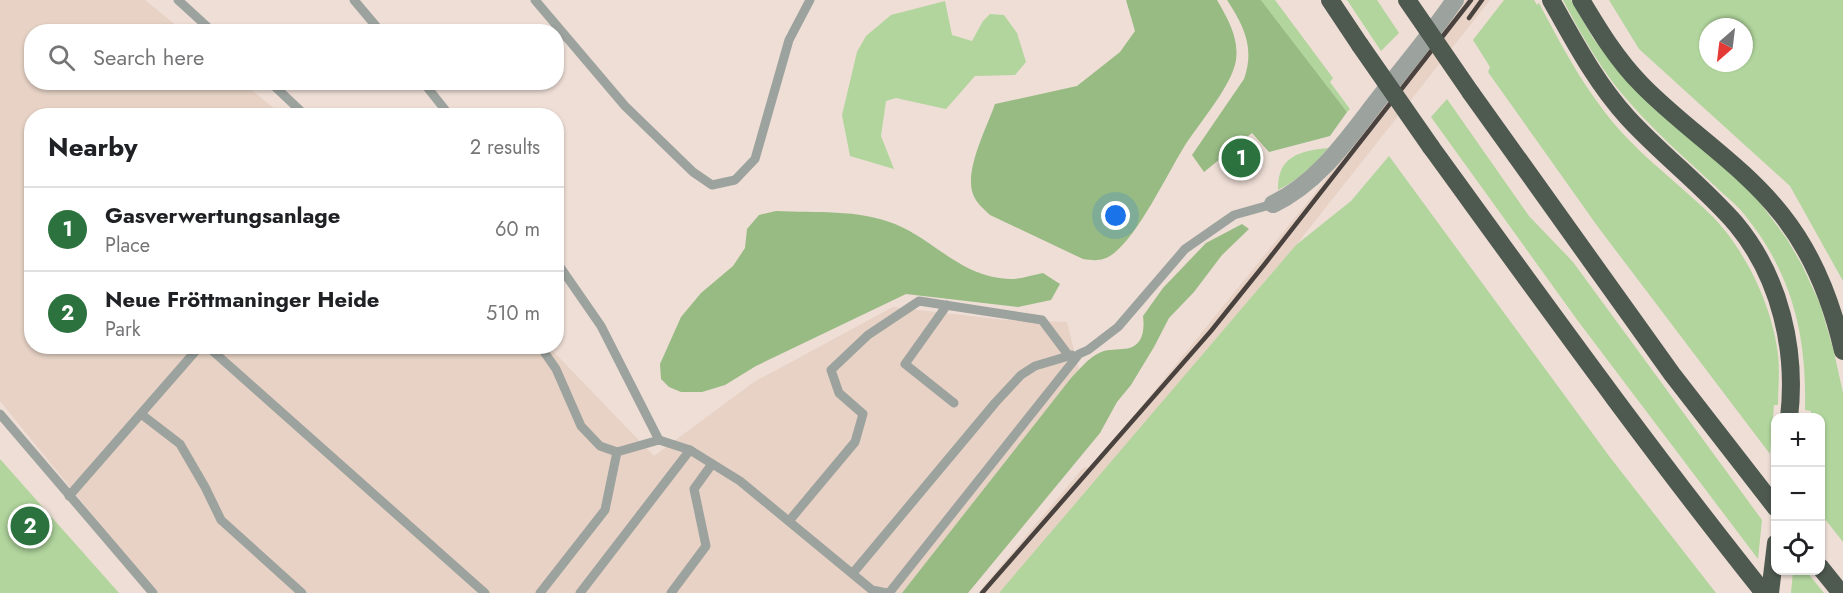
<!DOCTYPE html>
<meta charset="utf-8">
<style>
body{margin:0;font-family:Jost,sans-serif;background:#f6f6f6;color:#202124}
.controls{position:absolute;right:18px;bottom:18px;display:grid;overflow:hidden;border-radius:12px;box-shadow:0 2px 4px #0004}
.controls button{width:54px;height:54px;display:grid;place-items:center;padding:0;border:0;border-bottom:2px solid #e0e0e0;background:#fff;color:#202124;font:30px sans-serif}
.compass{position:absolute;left:1699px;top:18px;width:54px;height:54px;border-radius:50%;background:#fff;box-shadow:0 2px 4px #0004;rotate:208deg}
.you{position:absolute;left:1116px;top:216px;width:21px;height:21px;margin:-15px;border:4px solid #fff;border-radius:50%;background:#1a73e8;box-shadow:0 0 0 9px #1a73e833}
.badge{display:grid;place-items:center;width:39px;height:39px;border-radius:50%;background:#2b723f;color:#fff;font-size:20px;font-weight:700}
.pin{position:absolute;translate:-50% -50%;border:3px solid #fff;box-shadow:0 2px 6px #0006}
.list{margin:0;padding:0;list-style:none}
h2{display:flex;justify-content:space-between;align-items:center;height:78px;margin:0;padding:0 24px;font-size:26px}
h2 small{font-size:20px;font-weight:400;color:#757577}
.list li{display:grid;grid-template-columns:39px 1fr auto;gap:18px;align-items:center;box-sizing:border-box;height:84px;padding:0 24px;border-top:2px solid #e0e0e0}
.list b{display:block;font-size:22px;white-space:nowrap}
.list p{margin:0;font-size:20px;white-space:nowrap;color:#757577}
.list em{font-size:20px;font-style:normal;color:#757577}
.icon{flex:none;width:33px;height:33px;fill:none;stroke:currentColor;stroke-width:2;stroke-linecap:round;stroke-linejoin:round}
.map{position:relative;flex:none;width:1843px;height:593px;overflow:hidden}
.search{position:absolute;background:#fff;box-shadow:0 2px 4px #0004;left:24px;top:24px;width:540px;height:66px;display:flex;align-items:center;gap:15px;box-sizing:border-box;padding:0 21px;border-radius:24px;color:#757577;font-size:22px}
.panel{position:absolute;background:#fff;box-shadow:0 2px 4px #0004;left:24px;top:108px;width:540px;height:246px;border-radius:24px}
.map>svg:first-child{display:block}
.built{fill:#e7d2c5}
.green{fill:#b1d59d;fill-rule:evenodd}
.forest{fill:#98bb83}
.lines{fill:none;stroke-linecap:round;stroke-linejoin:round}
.lane{stroke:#9ca29d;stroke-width:9}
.street{stroke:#9ca29d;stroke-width:18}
.highway{stroke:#4e5950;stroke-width:18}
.rail{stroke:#49423e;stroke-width:4.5}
.highway-bridge{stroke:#4e5950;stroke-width:18}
</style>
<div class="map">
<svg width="1843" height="593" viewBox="0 0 1843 593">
<rect width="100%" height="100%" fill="#eeded6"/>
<!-- built -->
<g class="built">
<path d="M0,0H145L183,31L32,32V82L243,83L282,115L32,116V346L549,347L654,456L754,382L893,307L1005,320L1067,322L1079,370L1071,378L902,593H156L0,401Z"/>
<path d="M1464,0H1490L1296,245L1062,521L999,593H978L1083,468L1091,467L1142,406L1315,193Z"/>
</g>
<!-- green -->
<g class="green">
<path d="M1261,0H1275L1333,78L1330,82L1350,109L1347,112Z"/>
<path d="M1347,0H1377L1399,33L1381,51Z"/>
<path d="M1504,0H1534L1537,5L1539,3C1565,52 1590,100 1629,140C1655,167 1686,190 1713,217C1746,251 1773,308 1778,355C1780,371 1778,389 1778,405H1774L1770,454L1598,227L1488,72L1490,67L1473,40Z"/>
<path d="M1563,0H1571L1593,38L1613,64L1755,196L1787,239L1802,265L1820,304L1834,352L1843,393V542L1821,514L1820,418L1811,417V411L1805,410C1807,335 1792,273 1744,214C1736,204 1724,195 1715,186C1686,159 1656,133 1630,103C1602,72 1582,36 1563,0Z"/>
<path d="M1609,0H1843V281L1790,186L1639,49ZM1708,27H1744V63H1708Z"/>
<path d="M945,1L952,35L972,41L983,21L990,14L1004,15L1017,33L1026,62L1015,75L975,76L946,109L896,98L886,101L881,136L894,169L850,156L842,115L857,52L866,36L891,15Z"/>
<path d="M1447,99L1529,216L1573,262L1762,520L1758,559L1578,321L1431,117Z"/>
<path d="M1328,148C1314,166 1298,180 1278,190C1277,156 1300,151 1328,148Z"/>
<path d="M1389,156L1609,456L1716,593H999L1296,245L1351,201Z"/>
<path d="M0,459L119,593H0Z"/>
<path d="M1793,571H1806L1824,593H1791Z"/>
</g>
<!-- forest -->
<g class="forest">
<path d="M1126,0H1217C1228,19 1239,38 1236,60C1232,86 1199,123 1184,147C1166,176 1139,234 1113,254C1103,261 1096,261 1083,259L990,215C984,209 976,203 973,194C964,171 987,127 995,104L1077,86L1120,52L1135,31Z"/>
<path d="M1227,0H1261L1347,112L1330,136L1269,152L1252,133L1204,172L1192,155L1244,79C1255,48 1244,26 1227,0Z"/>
<path d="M776,211C815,213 858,209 895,224C936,241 962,278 1011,279C1021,279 1033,275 1043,273L1060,284L1051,300L1018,307L906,294L756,366L725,385L702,392H681L669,387L661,379L660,364L681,317L701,293L733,266L745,248L747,229L759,215Z"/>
<path d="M1242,224L1249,229L1222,255L1194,292L1169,318L1154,347L1131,385L1117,402L1100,433L968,593H902L1071,378C1079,370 1088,358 1099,353C1107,349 1113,350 1122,349C1142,349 1145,332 1143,316L1163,288L1206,243Z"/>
</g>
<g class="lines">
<!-- lane -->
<g class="lane">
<path d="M178,0L213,32"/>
<path d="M354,0L381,32"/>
<path d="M535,0L625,106L693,172L712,185L735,180L755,159L789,40L810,0"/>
<path d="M270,82L306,116"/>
<path d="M423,82L450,116"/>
<path d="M556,261L601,326L659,440"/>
<path d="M947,305L905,364L954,403"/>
<path d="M207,346L485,593"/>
<path d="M540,346L556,369L581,426L600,446L617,452L659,440L690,450L740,481L872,590L887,593"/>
<path d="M0,414L153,593"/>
<path d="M141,414L180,444L205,487L221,520L302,593"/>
<path d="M69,496L200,346"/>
<path d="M789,521L855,442L863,414L839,393L831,370L868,335L919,301L1042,320L1069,356"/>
<path d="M853,573L995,403L1021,375L1035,366L1072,355"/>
<path d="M540,593L605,510L617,452"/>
<path d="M580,593L690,450"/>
<path d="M671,593L706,546L694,489L712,464"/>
<path d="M889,593L1079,354L1088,350L1118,327L1185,249L1234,215L1273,204"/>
</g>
<!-- street -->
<path class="street" d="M1273,204C1322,181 1352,132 1385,91C1409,61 1433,32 1455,0"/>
<!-- highway -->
<g class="highway">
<path d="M1330,0L1360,45"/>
<path d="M1551,0C1574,41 1596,83 1628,118C1662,155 1703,186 1736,224C1780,277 1797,350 1789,418"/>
<path d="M1581,0C1599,30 1617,60 1642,85C1687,131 1742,164 1782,215C1813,254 1832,303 1843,351"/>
<path d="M1471,93L1672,374L1776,508"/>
<path d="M1431,147C1540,297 1648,448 1764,593"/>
<path d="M1820,567L1841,593"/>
<path d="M1770,593L1776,543"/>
</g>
<!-- rail -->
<g class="rail">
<path d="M1469,18L1482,0"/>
<path d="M982,593L1211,331L1264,265L1471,0"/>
</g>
<!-- highway-bridge -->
<g class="highway-bridge">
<path d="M1407,0L1471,93"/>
<path d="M1360,45L1431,147"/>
</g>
</g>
</svg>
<div class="controls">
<button>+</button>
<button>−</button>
<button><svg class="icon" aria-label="locate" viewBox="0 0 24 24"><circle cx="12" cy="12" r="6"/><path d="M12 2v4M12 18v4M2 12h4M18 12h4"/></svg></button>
</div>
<svg class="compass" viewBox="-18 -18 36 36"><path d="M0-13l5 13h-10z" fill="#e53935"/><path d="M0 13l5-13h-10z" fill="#757577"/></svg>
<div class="you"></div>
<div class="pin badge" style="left:1241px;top:158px">1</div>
<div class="pin badge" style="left:30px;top:526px">2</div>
<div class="search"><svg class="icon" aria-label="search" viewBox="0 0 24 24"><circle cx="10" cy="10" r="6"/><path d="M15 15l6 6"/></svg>Search here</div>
<section class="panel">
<h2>Nearby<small>2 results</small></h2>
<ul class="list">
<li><span class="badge">1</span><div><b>Gasverwertungsanlage</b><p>Place</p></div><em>60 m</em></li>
<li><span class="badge">2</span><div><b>Neue Fröttmaninger Heide</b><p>Park</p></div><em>510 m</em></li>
</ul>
</section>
</div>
